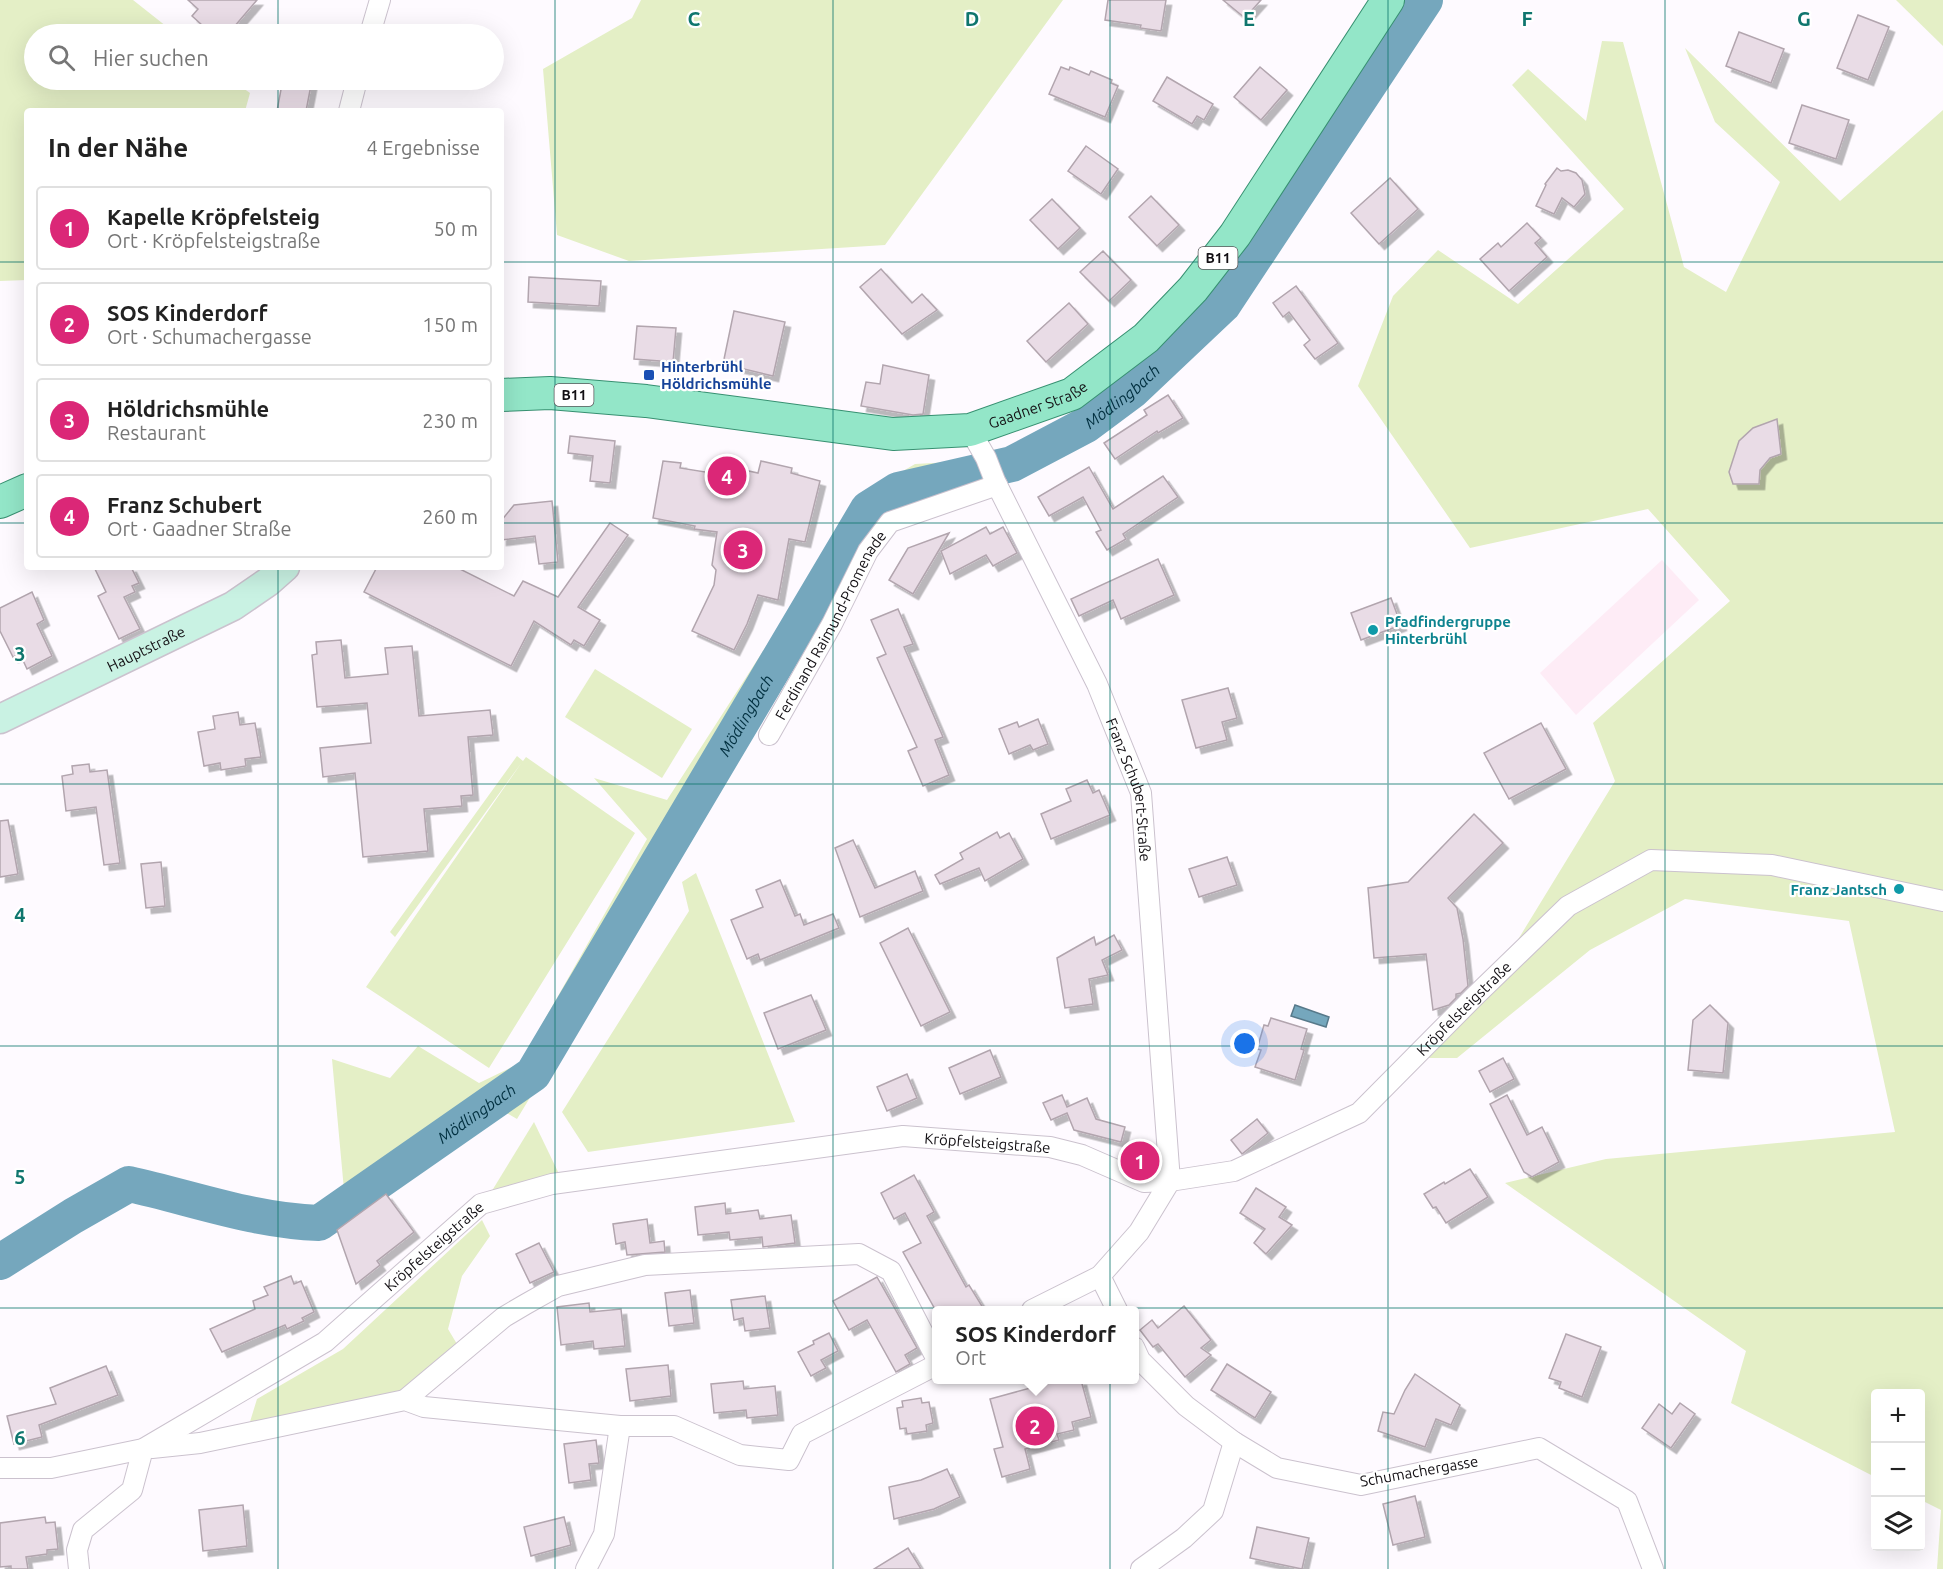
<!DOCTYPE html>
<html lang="de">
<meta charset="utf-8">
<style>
body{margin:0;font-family:Ubuntu,sans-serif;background:#f2f2f2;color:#222}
.controls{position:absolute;right:18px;bottom:18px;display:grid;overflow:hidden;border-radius:6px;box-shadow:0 6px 24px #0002}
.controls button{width:54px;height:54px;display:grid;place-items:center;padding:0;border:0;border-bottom:2px solid #e0e0e0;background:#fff;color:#222;font:30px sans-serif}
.you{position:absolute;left:1245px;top:1044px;width:21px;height:21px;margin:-15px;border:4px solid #fff;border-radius:50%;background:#1a73e8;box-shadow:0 0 0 9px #1a73e833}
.badge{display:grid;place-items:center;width:39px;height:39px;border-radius:50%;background:#db2777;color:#fff;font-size:20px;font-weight:700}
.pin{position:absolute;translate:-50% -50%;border:3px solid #fff;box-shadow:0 2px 6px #0006}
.popup{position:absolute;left:932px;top:1306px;width:207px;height:78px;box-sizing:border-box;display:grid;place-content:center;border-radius:6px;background:#fff;filter:drop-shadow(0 2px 4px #0005);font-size:20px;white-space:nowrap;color:#767676}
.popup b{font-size:22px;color:#222}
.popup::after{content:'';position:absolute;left:50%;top:100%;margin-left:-12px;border:12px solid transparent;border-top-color:#fff}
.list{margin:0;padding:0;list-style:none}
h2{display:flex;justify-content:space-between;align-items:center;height:78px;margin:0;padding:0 24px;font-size:26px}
h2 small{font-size:20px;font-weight:400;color:#767676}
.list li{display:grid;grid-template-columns:39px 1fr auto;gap:18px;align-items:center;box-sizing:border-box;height:84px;margin:0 12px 12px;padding:0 12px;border:2px solid #e0e0e0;border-radius:6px}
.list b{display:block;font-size:22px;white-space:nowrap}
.list p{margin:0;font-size:20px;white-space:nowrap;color:#767676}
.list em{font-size:20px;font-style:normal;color:#767676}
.icon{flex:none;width:33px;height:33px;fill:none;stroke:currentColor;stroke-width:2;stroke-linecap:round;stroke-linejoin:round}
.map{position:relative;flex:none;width:1943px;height:1569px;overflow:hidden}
.search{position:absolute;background:#fff;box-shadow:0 6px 24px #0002;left:24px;top:24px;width:480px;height:66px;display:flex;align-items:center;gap:15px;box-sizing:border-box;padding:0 21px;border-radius:33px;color:#767676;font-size:22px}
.panel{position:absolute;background:#fff;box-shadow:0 6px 24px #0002;left:24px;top:108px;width:480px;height:462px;border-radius:6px}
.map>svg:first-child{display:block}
.education{fill:#feecf6}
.green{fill:#e4efc6}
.water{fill:#75a7bd;stroke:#57798a;stroke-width:1.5}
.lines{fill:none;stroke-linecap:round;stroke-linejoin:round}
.river{stroke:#75a7bd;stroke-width:36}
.building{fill:#e9dce6;stroke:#b2a5ae;stroke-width:1.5;filter:url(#shadow)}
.street-casing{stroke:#cbc2ce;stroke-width:22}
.secondary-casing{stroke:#cbc2ce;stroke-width:31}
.primary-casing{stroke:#379071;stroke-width:34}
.street{stroke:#fff;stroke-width:20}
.secondary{stroke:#c9f2e3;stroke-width:28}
.primary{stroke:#93e6c8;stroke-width:32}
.grid{fill:none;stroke:#0f766e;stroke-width:1.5;stroke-opacity:0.55}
.transit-dot{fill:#1a4fb4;stroke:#fff;stroke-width:2}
.culture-dot{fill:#0f9aa8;stroke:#fff;stroke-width:2}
.labels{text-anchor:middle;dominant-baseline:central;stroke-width:4.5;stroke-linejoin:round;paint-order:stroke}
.shield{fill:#fff;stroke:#59575a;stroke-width:1.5}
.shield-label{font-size:14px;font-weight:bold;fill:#120f13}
.transit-label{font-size:15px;font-weight:bold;fill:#164399;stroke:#fff;text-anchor:start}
.street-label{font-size:15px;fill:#120f13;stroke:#fff}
.culture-label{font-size:15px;font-weight:bold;fill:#0d838f;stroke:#fff;text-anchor:start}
.water-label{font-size:16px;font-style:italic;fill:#002f3f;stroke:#fff}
.grid-label{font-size:20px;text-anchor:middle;font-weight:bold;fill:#0f766e;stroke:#fff;stroke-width:4.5;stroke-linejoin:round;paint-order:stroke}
</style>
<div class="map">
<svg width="1943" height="1569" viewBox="0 0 1943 1569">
<defs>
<filter id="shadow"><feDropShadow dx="5.5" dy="5.5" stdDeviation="0" flood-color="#0004"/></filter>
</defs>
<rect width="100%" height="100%" fill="#fefaff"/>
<!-- education -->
<path class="education" d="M1662,560L1699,600L1576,715L1540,673Z"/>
<!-- green -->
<g class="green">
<path d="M0,0H133L176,34H34V80H232L250,93L245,111H27V280L0,281Z"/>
<path d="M641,0H1063L885,245L629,261L557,235L543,69L632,18Z"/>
<path d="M1896,0H1943V46Z"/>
<path d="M1602,41L1623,42L1684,267L1726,292L1780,182L1715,122L1685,48L1840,201L1943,110V1569H1937L1941,1510L1921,1500L1920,1394H1876L1875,1477L1731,1403L1746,1351L1505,1183L1606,1159L1895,1132L1849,921L1685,899L1590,950L1457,1058H1421L1481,1000L1615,781L1593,723L1730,601L1648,509L1470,548L1358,386L1393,296L1438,250L1518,304L1624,209L1512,85L1528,69L1586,121Z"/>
<path d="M969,461L979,480L928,492L871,522L861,553L517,1119L481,1098L344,1190L332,1059L390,1078L418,1046L479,1083L520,1063L647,839L594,778L667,800L823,558L857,498L915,464Z"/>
<path d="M595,669L692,729L662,778L565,717Z"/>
<path d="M517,756L523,761L526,757L635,833L489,1068L366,987L522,762L395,937L390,932Z"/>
<path d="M696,873L795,1122L588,1152L562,1112L689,911L682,882Z"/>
<path d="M534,1122L560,1176L490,1194Z"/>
<path d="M482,1220L490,1236L462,1276L448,1329L457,1344L410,1387L365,1403L249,1425L257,1399L343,1349Z"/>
</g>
<!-- water -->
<path class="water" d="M1295,1005L1329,1017L1326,1027L1291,1016Z"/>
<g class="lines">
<!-- river -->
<path class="river" id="s1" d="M0,1262L73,1216L129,1184C192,1198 254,1221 319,1223L533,1074L868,509L898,490L1012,464L1086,425L1133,390L1223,305L1425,0"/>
</g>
<!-- building -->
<g class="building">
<path d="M188,0H257L228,34H194L202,25L192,16L198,9Z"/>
<path d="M1108,0H1166L1161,31L1140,28L1141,25L1105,20Z"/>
<path d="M1223,0H1261L1245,18Z"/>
<path d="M1858,15L1889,27L1868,80L1837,68Z"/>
<path d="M1739,32L1784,49L1771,83L1726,66Z"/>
<path d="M1061,67L1069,70L1070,67L1089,75L1091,71L1112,80L1111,83L1118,86L1105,117L1049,94Z"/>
<path d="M1260,67L1287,90L1261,120L1234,97Z"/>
<path d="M1167,77L1213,104L1204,120L1197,116L1192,124L1153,101Z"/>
<path d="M293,80H312L306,111H277L282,84L292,86Z"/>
<path d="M1802,105L1849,120L1836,159L1789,143Z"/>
<path d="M1086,146L1118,169L1101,194L1068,171Z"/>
<path d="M1557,168L1561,171L1568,170L1576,173L1582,180L1585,194L1574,207L1562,198L1554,214L1536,206L1546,185L1545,184Z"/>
<path d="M1390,178L1418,209L1379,244L1351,213Z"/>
<path d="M1151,196L1179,225L1157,246L1129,217Z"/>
<path d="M1052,199L1080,228L1058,249L1030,220Z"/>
<path d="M1527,223L1541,238L1535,243L1547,257L1509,291L1480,259L1498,243L1501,247Z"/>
<path d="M1103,251L1131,280L1109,301L1080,272Z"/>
<path d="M881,269L912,303L922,294L937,310L902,334L860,287Z"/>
<path d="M529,277L601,281L599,306L528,302Z"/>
<path d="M1296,286L1338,343L1315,359L1304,345L1310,340L1289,312L1283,317L1273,303Z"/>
<path d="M1069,303L1088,324L1046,362L1027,341Z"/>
<path d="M734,311L785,322L773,376L723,364Z"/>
<path d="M637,326L676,328L673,362L634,359Z"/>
<path d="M883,365L929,375L923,414L913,415L861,406L866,382L880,384Z"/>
<path d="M1168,395L1183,418L1158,433L1157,431L1115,459L1104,443L1147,415L1144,410Z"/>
<path d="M1777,419L1781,454L1770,458L1760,470L1759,484H1733L1729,472L1739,441L1753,428Z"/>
<path d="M570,436L615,441L610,483L590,481L593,456L568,453Z"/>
<path d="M663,461L681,463L680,468L742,478L744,470L758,473L761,461L792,468L791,473L820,481L805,542L789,539L778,600L758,595L747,624L734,650L692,631L714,585L716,570L712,565L717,532L694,529L695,526L653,518Z"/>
<path d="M1089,467L1113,509L1163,476L1178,497L1123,534L1126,539L1107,550L1096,532L1101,530L1083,497L1049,516L1038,497Z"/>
<path d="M552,501L558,562L539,564L535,536L501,540V521L514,505Z"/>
<path d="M610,523L628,535L578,607L600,620L584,646L574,640L571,645L534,621L511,666L364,592L377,567H456L514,596L523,581L558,597Z"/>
<path d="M986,527L990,534L1003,527L1017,553L993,566L986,555L950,574L941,551Z"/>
<path d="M949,533L913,594L889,580L908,548Z"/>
<path d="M1158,559L1174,595L1121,619L1113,600L1079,616L1071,599Z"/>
<path d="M94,567H131L139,583L132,586L135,592L124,597L140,629L119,639L98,596L106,592Z"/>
<path d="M32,592L44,620L37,624L52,656L27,669L20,654L13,657L0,631V608Z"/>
<path d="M1391,598L1401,625L1361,640L1351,613Z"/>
<path d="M898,609L913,644L904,647L943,737L935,740L949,775L923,786L908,751L917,747L877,658L886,654L871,620Z"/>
<path d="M341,640L345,678L388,674L385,648L412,646L419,716L490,710L493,735L468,737L473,795L461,796L462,806L424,809L428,851L363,857L355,773L323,777L320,748L371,743L367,703L317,707L312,655L317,654L316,642Z"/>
<path d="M1228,688L1237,718L1222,722L1227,740L1196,748L1182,700Z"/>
<path d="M238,712L240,725L255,723L261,757L245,759L246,766L221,770L220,763L204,766L198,732L215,729L213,716Z"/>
<path d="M1038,719L1048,744L1033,750L1030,745L1009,754L999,729L1017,722L1019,727Z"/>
<path d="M1541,723L1566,769L1509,799L1484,753Z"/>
<path d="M89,764L90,772L107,770L120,863L104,865L96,807L66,811L62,776L73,774L72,766Z"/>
<path d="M1087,780L1093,793L1099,790L1110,815L1051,839L1041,814L1071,801L1066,789Z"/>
<path d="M1474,814L1503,843L1448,898L1457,908L1463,939L1468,986L1461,993L1456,994V998L1449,1005L1433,1010L1426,954L1374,958L1368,888L1408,882Z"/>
<path d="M8,820L18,874L0,877V821Z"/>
<path d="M997,832L1000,838L1009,833L1023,859L985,881L979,868L940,884L935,875L963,859L960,853Z"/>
<path d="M853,840L875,888L915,871L923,891L860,917L835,848Z"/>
<path d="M1227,857L1237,885L1199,897L1189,869Z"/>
<path d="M161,862L165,906L146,908L141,864Z"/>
<path d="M780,880L795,916L800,914L804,925L833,914L839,928L760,960L758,954L747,959L731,920L763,907L756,890Z"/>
<path d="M908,928L950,1012L921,1026L880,943Z"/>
<path d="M1114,935L1122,950L1102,960L1108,975L1089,979L1093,1004L1065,1008L1057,958L1094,937L1096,945Z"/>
<path d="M811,995L826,1030L778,1049L764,1013Z"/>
<path d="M1710,1005L1728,1023L1723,1073L1688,1070L1693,1020Z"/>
<path d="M1271,1018L1307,1029L1301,1049L1304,1050L1295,1080L1255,1067L1261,1050L1257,1049L1264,1025L1268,1026Z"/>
<path d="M990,1050L1001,1077L960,1094L949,1068Z"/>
<path d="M1503,1058L1514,1079L1490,1092L1479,1071Z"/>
<path d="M907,1074L917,1098L887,1111L877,1087Z"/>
<path d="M1062,1095L1067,1107L1087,1098L1096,1119L1125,1127L1121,1142L1074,1130L1067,1113L1051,1120L1043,1103Z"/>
<path d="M1507,1095L1527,1135L1542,1127L1559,1162L1532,1177L1524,1172L1490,1104Z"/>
<path d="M1257,1119L1268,1133L1242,1154L1231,1140Z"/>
<path d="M1470,1169L1488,1197L1446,1223L1436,1207L1433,1208L1424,1194L1444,1182L1445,1184Z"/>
<path d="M914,1175L934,1212L927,1216L966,1287L969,1285L985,1311H936L903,1252L921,1243L905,1213L894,1219L881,1193Z"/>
<path d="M1256,1188L1286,1207L1279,1217L1292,1225L1266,1254L1254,1243L1265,1229L1240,1213Z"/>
<path d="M386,1194L414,1232L377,1261L380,1265L356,1284L337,1230Z"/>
<path d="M725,1203L726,1214L758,1210L760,1219L791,1215L795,1243L763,1247L762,1237L730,1240L729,1232L698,1235L695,1207Z"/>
<path d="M647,1219L650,1243L664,1241L665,1252L627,1255L625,1242L616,1244L613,1224Z"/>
<path d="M539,1243L554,1272L530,1283L516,1254Z"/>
<path d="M291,1276L294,1284L301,1281L314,1312L302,1318L304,1321L287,1329L285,1325L222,1352L210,1329L255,1309L253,1301L268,1295L264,1287Z"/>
<path d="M877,1277L917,1348L905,1355L910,1364L896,1372L867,1320L849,1330L833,1301Z"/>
<path d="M690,1290L694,1323L669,1326L665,1293Z"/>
<path d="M765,1296L770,1328L745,1331L743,1318L734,1320L731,1300Z"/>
<path d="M589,1303L590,1312L621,1309L625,1346L594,1349L593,1341L561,1345L557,1307Z"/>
<path d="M1184,1306L1211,1340L1201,1348L1211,1355L1185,1377L1158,1344L1153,1347L1140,1330L1152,1320L1158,1328Z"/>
<path d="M829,1333L838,1351L821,1360L826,1368L811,1376L798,1352L814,1344L813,1341Z"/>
<path d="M1566,1334L1601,1347L1582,1397L1559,1388L1561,1382L1549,1378Z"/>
<path d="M1227,1364L1271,1392L1255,1418L1211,1390Z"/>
<path d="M668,1365L671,1396L630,1401L626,1369Z"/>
<path d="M106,1366L118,1395L39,1425L42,1437L14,1444L7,1416L56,1404L50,1388Z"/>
<path d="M1415,1374L1460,1405L1451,1425L1436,1419L1425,1447L1378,1431L1383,1412L1394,1414L1405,1390Z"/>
<path d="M1060,1380H1081L1091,1417L1072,1422L1074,1430L1057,1434L1059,1440L1025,1449L1030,1469L1002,1477L994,1449L1003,1447L990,1399Z"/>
<path d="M743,1381L744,1389L775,1386L778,1415L747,1418L746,1410L714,1413L711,1384Z"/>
<path d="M921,1398L922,1403L929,1402L933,1423L926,1425L927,1431L907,1434L906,1428L900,1429L897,1408L903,1407L902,1401Z"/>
<path d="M1680,1403L1695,1414L1671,1448L1642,1428L1659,1404L1672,1414Z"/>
<path d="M596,1440L599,1463L589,1464L591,1480L569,1483L564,1444Z"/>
<path d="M947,1469L960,1497L934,1509L894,1519L889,1487L921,1480Z"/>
<path d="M1415,1496L1425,1537L1393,1545L1383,1504Z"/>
<path d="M243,1505L247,1546L203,1551L199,1510Z"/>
<path d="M45,1517L46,1523L55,1522L58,1549L47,1550V1554L26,1557L28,1569H11V1566L0,1567V1523Z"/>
<path d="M564,1517L571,1545L531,1556L524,1527Z"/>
<path d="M1257,1527L1309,1538L1302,1569L1250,1558Z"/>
<path d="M908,1548L921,1569H874Z"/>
</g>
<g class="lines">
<defs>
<g id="street">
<path d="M370,34L380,0"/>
<path d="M349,111L357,80"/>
<path id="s2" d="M970,430L986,458L995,481L1097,684L1141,793L1170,1181"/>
<path id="s3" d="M769,735L832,624L868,551L890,522L997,485"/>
<path d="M1100,1276L1117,1310"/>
<path d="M1032,1310L1100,1276L1139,1232L1170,1181"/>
<path d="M1134,1347L1140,1360L1186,1406L1234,1442L1277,1468L1361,1485L1539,1448L1627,1501L1653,1569"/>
<path d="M405,1400L504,1317L526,1304L558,1286L645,1265L859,1254L891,1271L936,1358"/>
<path d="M152,1448L200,1443L405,1400L424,1407L620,1426H674L740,1455L789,1460L802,1434L936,1365"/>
<path id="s4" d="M0,1468H51L143,1449L325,1342L481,1204L552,1184L903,1136L1050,1147L1082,1155L1144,1182L1170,1181L1234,1171L1359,1113L1474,997L1568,906L1651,860L1772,865L1943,901"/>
<path d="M79,1569L77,1550L83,1530L132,1490L143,1449"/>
<path d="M586,1569L604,1534L620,1426"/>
<path d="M1141,1569L1184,1538L1213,1511L1234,1442"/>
</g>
<g id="secondary">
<path id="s5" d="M0,719L233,606L268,582L285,567"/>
</g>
<g id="primary">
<path id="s6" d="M501,395L550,393L646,401L893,434L970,430L1072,394L1146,338L1193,289L1235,235L1388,0"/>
<path d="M0,502L27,490"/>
</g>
</defs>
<!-- street casing -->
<use href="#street" class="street-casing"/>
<!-- secondary casing -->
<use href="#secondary" class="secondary-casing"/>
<!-- primary casing -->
<use href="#primary" class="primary-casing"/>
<!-- street -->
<use href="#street" class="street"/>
<!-- secondary -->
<use href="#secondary" class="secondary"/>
<!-- primary -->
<use href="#primary" class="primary"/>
</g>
<!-- grid -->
<path class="grid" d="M278,0V34M555,0V1569M833,0V1569M1110,0V1569M1388,0V1569M1665,0V1569M278,80V111M0,262H27M501,262H1943M0,523H27M501,523H1943M278,567V1569M0,784H1943M0,1046H1943M0,1308H1943"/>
<!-- markers -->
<rect class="transit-dot" x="643" y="369" width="12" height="12" rx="3"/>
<g class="culture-dot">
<circle cx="1373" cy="630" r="6"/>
<circle cx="1899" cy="889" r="6"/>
</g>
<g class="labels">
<!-- shield labels -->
<g class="shield">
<rect x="1198.5" y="247" width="39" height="22" rx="4.5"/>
<rect x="554.5" y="384" width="39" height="22" rx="4.5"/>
</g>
<g class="shield-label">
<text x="1218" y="258">B11</text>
<text x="574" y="395">B11</text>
</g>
<!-- transit labels -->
<g class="transit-label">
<text x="661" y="366">Hinterbrühl<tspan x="661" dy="17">Höldrichsmühle</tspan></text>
</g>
<!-- street labels -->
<g class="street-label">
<text stroke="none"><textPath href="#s6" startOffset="544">Gaadner Straße</textPath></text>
<text stroke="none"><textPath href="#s3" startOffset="126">Ferdinand Raimund-Promenade</textPath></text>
<text stroke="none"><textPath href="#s5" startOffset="162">Hauptstraße</textPath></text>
<text stroke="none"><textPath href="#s2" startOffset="396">Franz Schubert-Straße</textPath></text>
<text stroke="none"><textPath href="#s4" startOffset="1617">Kröpfelsteigstraße</textPath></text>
<text stroke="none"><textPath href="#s4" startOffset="1077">Kröpfelsteigstraße</textPath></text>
<text stroke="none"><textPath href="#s4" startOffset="501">Kröpfelsteigstraße</textPath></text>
<text transform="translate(1419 1471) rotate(-10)">Schumachergasse</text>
</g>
<!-- culture labels -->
<g class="culture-label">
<text x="1385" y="621">Pfadfindergruppe<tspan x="1385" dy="17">Hinterbrühl</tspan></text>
<text x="1887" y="889" text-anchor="end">Franz Jantsch</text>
</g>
<!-- water labels -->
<g class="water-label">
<text stroke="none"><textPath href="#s1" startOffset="1545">Mödlingbach</textPath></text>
<text stroke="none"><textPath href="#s1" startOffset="1023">Mödlingbach</textPath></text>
<text stroke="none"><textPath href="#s1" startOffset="537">Mödlingbach</textPath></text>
</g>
</g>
<g class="grid-label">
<text x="694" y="26">C</text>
<text x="972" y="26">D</text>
<text x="1249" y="26">E</text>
<text x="1527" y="26">F</text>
<text x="1804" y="26">G</text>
<text x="20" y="661">3</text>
<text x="20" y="922">4</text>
<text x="20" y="1184">5</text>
<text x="20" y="1445">6</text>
</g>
</svg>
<div class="controls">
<button>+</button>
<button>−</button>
<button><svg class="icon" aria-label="layers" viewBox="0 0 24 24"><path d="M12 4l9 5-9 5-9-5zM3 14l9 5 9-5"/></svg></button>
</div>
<div class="you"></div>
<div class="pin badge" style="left:1140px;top:1161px">1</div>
<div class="pin badge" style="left:1035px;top:1426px">2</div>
<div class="popup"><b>SOS Kinderdorf</b>Ort</div>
<div class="pin badge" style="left:743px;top:550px">3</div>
<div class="pin badge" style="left:727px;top:476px">4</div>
<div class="search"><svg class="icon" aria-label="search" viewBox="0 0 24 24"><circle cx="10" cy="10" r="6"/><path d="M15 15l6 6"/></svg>Hier suchen</div>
<section class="panel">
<h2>In der Nähe<small>4 Ergebnisse</small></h2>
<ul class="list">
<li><span class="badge">1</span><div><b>Kapelle Kröpfelsteig</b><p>Ort · Kröpfelsteigstraße</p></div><em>50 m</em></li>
<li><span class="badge">2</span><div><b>SOS Kinderdorf</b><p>Ort · Schumachergasse</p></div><em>150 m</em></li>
<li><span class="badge">3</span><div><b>Höldrichsmühle</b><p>Restaurant</p></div><em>230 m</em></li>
<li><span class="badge">4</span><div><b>Franz Schubert</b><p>Ort · Gaadner Straße</p></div><em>260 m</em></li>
</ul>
</section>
</div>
